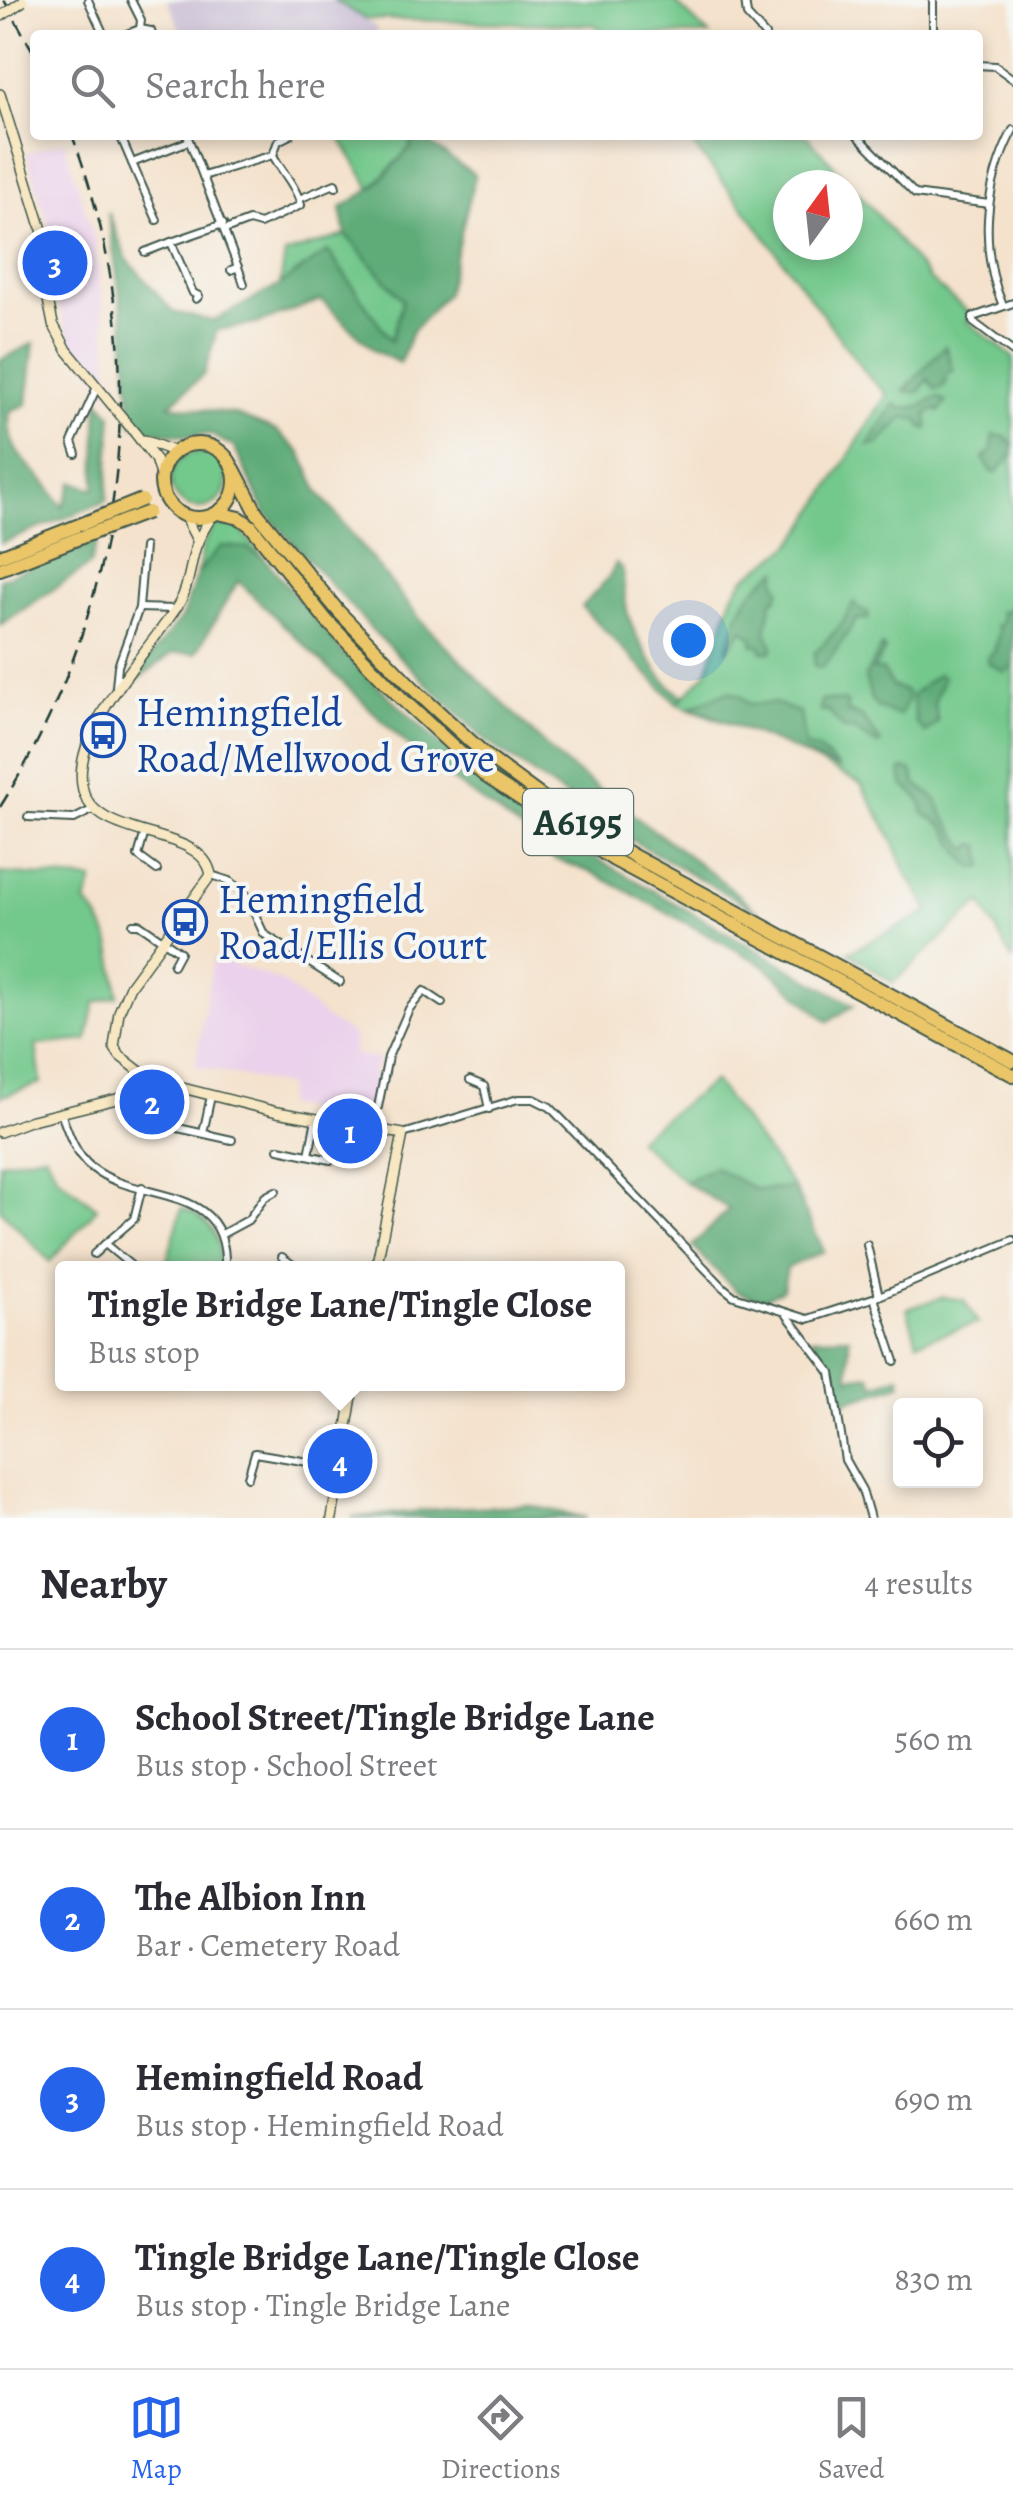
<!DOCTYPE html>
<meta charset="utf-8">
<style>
body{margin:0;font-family:Alegreya,serif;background:#f7f7f7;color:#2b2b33}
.controls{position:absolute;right:30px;bottom:30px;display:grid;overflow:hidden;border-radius:10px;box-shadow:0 5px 15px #0003}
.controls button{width:90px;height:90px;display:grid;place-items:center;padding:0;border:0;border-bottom:2px solid #e1e1e2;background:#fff;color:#2b2b33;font:50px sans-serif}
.compass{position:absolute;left:773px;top:170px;width:90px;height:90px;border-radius:50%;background:#fff;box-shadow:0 5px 15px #0003;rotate:15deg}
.you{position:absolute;left:688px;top:640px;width:35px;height:35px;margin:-25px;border:8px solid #fff;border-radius:50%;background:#1a73e8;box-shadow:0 0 0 15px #1a73e833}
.badge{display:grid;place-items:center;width:65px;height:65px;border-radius:50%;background:#2563eb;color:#fff;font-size:32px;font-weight:700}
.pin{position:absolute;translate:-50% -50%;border:5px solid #fff;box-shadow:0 2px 10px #0006}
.popup{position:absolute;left:55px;top:1261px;width:570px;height:130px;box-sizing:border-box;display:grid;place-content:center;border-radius:10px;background:#fff;filter:drop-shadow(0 2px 8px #0005);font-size:32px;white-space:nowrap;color:#7c7c81}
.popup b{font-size:38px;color:#2b2b33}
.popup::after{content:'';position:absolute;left:50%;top:100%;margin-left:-20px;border:20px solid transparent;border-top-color:#fff}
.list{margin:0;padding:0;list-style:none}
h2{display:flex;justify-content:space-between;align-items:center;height:130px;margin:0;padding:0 40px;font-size:42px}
h2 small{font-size:32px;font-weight:400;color:#7c7c81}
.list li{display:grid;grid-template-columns:65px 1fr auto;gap:30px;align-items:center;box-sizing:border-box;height:180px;padding:0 40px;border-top:2px solid #e1e1e2}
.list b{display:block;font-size:38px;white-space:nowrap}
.list p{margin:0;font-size:32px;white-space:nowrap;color:#7c7c81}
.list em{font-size:32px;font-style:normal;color:#7c7c81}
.icon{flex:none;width:55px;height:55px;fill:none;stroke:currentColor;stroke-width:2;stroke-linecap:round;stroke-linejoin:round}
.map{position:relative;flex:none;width:1013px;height:1518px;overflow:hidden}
.search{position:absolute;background:#fff;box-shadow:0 5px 15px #0003;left:30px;right:30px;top:30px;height:110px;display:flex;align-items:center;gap:25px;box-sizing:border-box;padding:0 35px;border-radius:10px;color:#7c7c81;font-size:38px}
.sheet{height:850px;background:#fff}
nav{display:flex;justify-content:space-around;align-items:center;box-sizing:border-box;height:140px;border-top:2px solid #e1e1e2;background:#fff;font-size:28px;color:#7c7c81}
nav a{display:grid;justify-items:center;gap:5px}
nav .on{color:#2563eb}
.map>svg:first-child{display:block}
.built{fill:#ebd1eb}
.industrial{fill:#cbbfd5}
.green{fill:#73c88c;stroke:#498260;stroke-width:2.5;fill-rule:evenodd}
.forest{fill:#5eac78;stroke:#3e7456;stroke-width:2.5}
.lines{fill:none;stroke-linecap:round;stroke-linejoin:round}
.street-casing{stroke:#3f564b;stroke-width:10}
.secondary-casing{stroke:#3f564b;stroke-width:12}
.highway-casing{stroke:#3f564b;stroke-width:16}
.street{stroke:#fff;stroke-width:6}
.secondary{stroke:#f7e8c3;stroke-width:9}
.highway{stroke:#eac669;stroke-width:12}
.rail{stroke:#1f3d34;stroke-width:2.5;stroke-dasharray:15 8;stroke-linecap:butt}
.secondary-bridge-casing{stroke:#3f564b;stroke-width:12;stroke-linecap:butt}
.highway-bridge-casing{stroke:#3f564b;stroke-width:16;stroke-linecap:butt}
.secondary-bridge{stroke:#f7e8c3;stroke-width:9}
.highway-bridge{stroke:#eac669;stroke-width:12}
.labels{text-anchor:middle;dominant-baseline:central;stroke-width:8;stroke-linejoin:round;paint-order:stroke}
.shield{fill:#f6f6f2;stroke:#60746d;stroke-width:2.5}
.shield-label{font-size:38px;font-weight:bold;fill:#1f3d34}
.transit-label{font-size:40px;fill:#164399;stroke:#f6f6f2;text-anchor:start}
</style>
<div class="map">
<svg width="1013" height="1518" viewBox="0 0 1013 1518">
<rect width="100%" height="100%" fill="#f6f6f2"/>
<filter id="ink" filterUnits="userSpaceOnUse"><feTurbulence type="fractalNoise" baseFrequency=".01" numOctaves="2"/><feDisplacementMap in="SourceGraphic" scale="20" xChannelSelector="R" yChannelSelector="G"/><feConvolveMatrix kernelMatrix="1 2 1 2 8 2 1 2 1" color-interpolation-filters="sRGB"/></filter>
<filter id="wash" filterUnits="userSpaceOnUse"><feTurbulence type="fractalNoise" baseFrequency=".0048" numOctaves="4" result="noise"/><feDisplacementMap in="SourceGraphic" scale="40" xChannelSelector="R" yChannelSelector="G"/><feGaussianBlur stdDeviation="2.25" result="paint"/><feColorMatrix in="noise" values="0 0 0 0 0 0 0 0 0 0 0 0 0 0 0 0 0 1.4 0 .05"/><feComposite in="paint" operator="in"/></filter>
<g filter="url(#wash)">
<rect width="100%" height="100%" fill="#f4e2cc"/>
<!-- built -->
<g class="built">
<path d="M64,141L96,244L112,397L69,338L57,296L53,240L27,153Z"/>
<path d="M213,957L281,981L328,1020L355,1036L353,1054L381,1060L375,1067L373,1075L377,1080L373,1105L366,1116L361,1118L285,1106L287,1086L195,1066Z"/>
</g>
<!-- industrial -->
<path class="industrial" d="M167,0H334L377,28V35H183Z"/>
<!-- green -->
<g class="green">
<path d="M334,0H673L709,35H604L596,25L365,19Z"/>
<path d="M338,135H410L411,146L371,189Z"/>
<path d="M685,135H806L872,208L930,280L972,315L967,321L1013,357V961L981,902L893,983L849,952L930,911L907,875L890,834L861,784L784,745L677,704L707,672L733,594L746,577L789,547L805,527L887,394L867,375L747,212ZM788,185H848V245H788Z"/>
<path d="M346,235L403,300L392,342L328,251L280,285L285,254Z"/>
<circle cx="199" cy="480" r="28"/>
<path d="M227,525L239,528L265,559L247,548L198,572L203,545L214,526Z"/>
<path d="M0,873L93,880L86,903C113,930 114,961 118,996L95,1003L87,1040L36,1045L41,1083L0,1097Z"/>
<path d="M714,1081L794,1188L756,1190L714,1167L685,1182L636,1139Z"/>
<path d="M45,1154L58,1177L97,1208L50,1262L0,1209V1162Z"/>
<path d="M182,1208C209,1217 224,1239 219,1268H172L166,1264Z"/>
<path d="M943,1297L964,1300L978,1323L917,1342L907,1309Z"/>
</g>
<!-- forest -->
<g class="forest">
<path d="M410,135H436L430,144L475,175L446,294L412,332L400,363L375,351L321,300L256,324L217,330L204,374L170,405L234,414L277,431L301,453L319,493L424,624L561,761L718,878L760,913L614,830L486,741L375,633L265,512L234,447L209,434L185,436L145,430L132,423L123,317L108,212L126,258L173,312L213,321L280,285L328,251L391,341L403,300L346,235L341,208L374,187L411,147Z"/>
<path d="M34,343L27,404L10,411C6,453 25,459 49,487C54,494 58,501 63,507L73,482L95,489L98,399L112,415L107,501L0,544V360Z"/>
<path d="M945,346L954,371L947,373L945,385L936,390L928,379L919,392L904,391Z"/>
<path d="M938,397L946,402L939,412L936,409L927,414L928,429L922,427L919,420L904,417L878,444L868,445L895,403L899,408C906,408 916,408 923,405C929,403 930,398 938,397Z"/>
<path d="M993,435L1006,437L1007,441L1013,443V454L996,473L992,472L983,458L992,451Z"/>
<path d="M98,539L90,565L0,625V579Z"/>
<path d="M221,546L247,548L265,559L343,653L446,750L503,798L596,858L854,1005L828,1022L764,965L593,873L554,859L542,845L418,755L238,581L196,653H173L121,692L182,617L198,572Z"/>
<path d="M616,563L622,569C624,582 624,597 627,610C632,634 662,686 684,696L677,704L582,607L609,577Z"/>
<path d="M778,570L776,581L780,589L776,599L772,600L766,632L773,646L771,652L762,651L761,646L752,644L753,638L743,629L726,652C739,613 741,594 778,570Z"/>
<path d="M854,602L860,610L868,612V619H857L828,662L821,668L815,666L814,654L841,625Z"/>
<path d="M1013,602V666L1004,672L989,663L987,658L995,650L999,629L996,626L1003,622L1000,612L1007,611Z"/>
<path d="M882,646L885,650L873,670H882L892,686L907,692L908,700L899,716L877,707L871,699L865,677Z"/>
<path d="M938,674L943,678L934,703L938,722L925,733L916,723L912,695Z"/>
<path d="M728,691L740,695L749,704L776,703L800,713L805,747L818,749L840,769L691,707Z"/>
<path d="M830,700L847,702V712L861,716L881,742L878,745L852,729H844L827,710L820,711L821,701Z"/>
<path d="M905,769L912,771L916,784L936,799L945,818L968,850L975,844L981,846L984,867L974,868C958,855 955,841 944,827C939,821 929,817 923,813C924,800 913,793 903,785L901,770Z"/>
<path d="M714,1167L756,1190L794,1188L824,1251L787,1268L783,1289L761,1301L736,1291L692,1246L729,1209L685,1182Z"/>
<path d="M849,1337V1378L870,1375L874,1385L900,1376L902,1384L841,1403L835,1372L811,1338Z"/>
<path d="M527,1505L587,1518H351L449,1508Z"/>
</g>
</g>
<g filter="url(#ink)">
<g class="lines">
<defs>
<g id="street">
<path d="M88,0L104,35"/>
<path d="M131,0L141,20L140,29"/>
<path d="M745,0L747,15L765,35"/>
<path d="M933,0V35"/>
<path d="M140,29L151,31L152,35"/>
<path d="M124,35L140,29"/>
<path d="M978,65L995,66L1013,79"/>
<path d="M120,135L132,163"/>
<path d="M187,135L238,267L231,270"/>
<path d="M857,135L915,194L989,204"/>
<path d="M273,155C281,171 293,182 299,199L335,184L336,187"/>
<path d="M273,155L278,141L290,135"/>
<path d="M203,176L273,155"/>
<path d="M157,220L132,163L189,141"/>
<path d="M225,230L249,221L260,224L301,205L299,199"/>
<path d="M171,242L223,224"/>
<path d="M145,252L171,242L193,293L199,296L196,299"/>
<path d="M238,267L244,284"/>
<path d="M1013,303L973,317V322L1013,352"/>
<path d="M1003,306C979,249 984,185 1013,130"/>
<path d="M76,454L72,442L97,387"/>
<path d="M139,608L175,609"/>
<path d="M116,687L118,666L139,608L144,547"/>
<path d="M28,817L74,819L94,809"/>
<path d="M145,832L138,856L157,870"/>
<path d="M211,875L230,881L245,893L264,934L340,982"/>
<path d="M133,924H139L180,952L173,965"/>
<path d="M470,1080L484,1086L489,1109"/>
<path d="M61,1113C68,1132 75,1154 91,1167C138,1205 229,1180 225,1268"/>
<path d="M169,1126L232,1140"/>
<path d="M370,1128L372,1114L378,1107L388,1057L409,1009L424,991L442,1003"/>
<path d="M203,1133L211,1096"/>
<path d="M403,1134L518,1099H534L550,1107L724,1288L734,1296L808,1319L879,1296L1013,1240"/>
<path d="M279,1149L331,1160"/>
<path d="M309,1155L316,1119"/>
<path d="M222,1234L248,1220L265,1197L276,1191"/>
<path d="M867,1245L879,1296"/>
<path d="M94,1254L105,1244"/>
<path d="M282,1257L297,1268"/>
<path d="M134,1268L105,1244L134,1219L142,1187"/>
<path d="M874,1298L895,1361"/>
<path d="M787,1315L831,1373L845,1460L862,1490L870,1518"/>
<path d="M248,1477L255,1453L373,1473"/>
</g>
<g id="secondary">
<path d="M0,94L48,249L47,295L53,324L67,350L108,400"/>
<path d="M135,433L155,459L161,478"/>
<path d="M144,440L175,452"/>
<path d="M184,515L198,542"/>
<path d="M212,516C207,524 201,534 197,543C190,562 190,584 180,602C152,648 68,732 83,790C97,843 203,825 211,875L130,986L119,1012L114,1047L120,1056L151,1080L277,1112L403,1134L376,1268"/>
<path d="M0,1132L32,1120L141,1093L151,1080"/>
<path d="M332,1518L354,1384"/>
</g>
<g id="highway">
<circle cx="198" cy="481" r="37"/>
<path d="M234,469L257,513L339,612L419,694L489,758L564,813L632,855L1013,1061"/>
<path d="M218,513L240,518L251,526L327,621L403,700L484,775L614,860L1013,1075"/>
<path d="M0,556L82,524"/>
<path d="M0,569L82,537"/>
</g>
</defs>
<!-- street casing -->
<use href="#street" class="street-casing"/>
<!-- secondary casing -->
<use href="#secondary" class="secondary-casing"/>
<!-- highway casing -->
<use href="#highway" class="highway-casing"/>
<!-- street -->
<use href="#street" class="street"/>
<!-- secondary -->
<use href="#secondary" class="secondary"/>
<!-- highway -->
<use href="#highway" class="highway"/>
<!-- rail -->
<g class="rail">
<path d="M4,0L35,55"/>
<path d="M0,807C127,607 157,357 72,135"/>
</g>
<defs>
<g id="secondary-bridge">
<path d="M0,17L23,1"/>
<path d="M108,400L135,433"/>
</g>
<g id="highway-bridge">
<path d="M82,524L142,500"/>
<path d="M82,537L148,512"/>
</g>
</defs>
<!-- secondary-bridge casing -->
<use href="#secondary-bridge" class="secondary-bridge-casing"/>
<!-- highway-bridge casing -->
<use href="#highway-bridge" class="highway-bridge-casing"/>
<!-- secondary-bridge -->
<use href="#secondary-bridge" class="secondary-bridge"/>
<!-- highway-bridge -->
<use href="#highway-bridge" class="highway-bridge"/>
</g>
</g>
<!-- icons -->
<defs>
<symbol id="bus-ring" viewBox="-11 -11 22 22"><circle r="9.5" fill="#f6f6f2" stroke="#1a4fb4" stroke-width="1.5"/><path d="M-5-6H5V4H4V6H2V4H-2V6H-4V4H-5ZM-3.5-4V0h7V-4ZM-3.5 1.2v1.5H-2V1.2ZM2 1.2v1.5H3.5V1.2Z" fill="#1a4fb4"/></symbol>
</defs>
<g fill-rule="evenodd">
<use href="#bus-ring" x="78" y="710" width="50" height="50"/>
<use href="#bus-ring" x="160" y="897" width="50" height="50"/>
</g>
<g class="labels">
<!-- shield labels -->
<rect class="shield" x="523" y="789" width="110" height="66" rx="8"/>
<g class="shield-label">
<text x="578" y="822">A6195</text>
</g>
<!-- transit labels -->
<g class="transit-label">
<text x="136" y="712">Hemingfield<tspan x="136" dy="46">Road/Mellwood Grove</tspan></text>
<text x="218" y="899">Hemingfield<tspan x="218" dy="46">Road/Ellis Court</tspan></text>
</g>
</g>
</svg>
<div class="controls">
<button><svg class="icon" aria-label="locate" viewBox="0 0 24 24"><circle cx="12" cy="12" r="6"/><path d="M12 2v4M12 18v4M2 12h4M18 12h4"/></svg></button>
</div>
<svg class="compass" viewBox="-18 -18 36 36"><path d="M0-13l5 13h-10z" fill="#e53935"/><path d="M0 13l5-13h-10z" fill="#7c7c81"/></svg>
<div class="you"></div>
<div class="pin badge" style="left:350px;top:1131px">1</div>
<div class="pin badge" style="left:152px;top:1102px">2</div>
<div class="pin badge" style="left:55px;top:263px">3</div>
<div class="pin badge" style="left:340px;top:1461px">4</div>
<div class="popup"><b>Tingle Bridge Lane/Tingle Close</b>Bus stop</div>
<div class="search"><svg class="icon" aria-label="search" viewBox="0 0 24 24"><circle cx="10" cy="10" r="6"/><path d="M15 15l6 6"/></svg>Search here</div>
</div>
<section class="sheet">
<h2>Nearby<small>4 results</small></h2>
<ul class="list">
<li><span class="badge">1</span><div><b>School Street/Tingle Bridge Lane</b><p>Bus stop · School Street</p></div><em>560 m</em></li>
<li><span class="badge">2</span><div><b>The Albion Inn</b><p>Bar · Cemetery Road</p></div><em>660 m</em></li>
<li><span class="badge">3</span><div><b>Hemingfield Road</b><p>Bus stop · Hemingfield Road</p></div><em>690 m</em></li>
<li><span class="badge">4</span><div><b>Tingle Bridge Lane/Tingle Close</b><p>Bus stop · Tingle Bridge Lane</p></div><em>830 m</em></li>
</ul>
</section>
<nav>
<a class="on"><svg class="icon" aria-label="map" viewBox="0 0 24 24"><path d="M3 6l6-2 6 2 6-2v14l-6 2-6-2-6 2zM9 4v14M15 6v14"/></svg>Map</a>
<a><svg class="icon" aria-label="directions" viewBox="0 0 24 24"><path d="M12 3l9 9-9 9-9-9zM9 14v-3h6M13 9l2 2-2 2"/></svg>Directions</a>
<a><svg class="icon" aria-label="saved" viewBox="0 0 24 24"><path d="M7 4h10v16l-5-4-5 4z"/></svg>Saved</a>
</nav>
